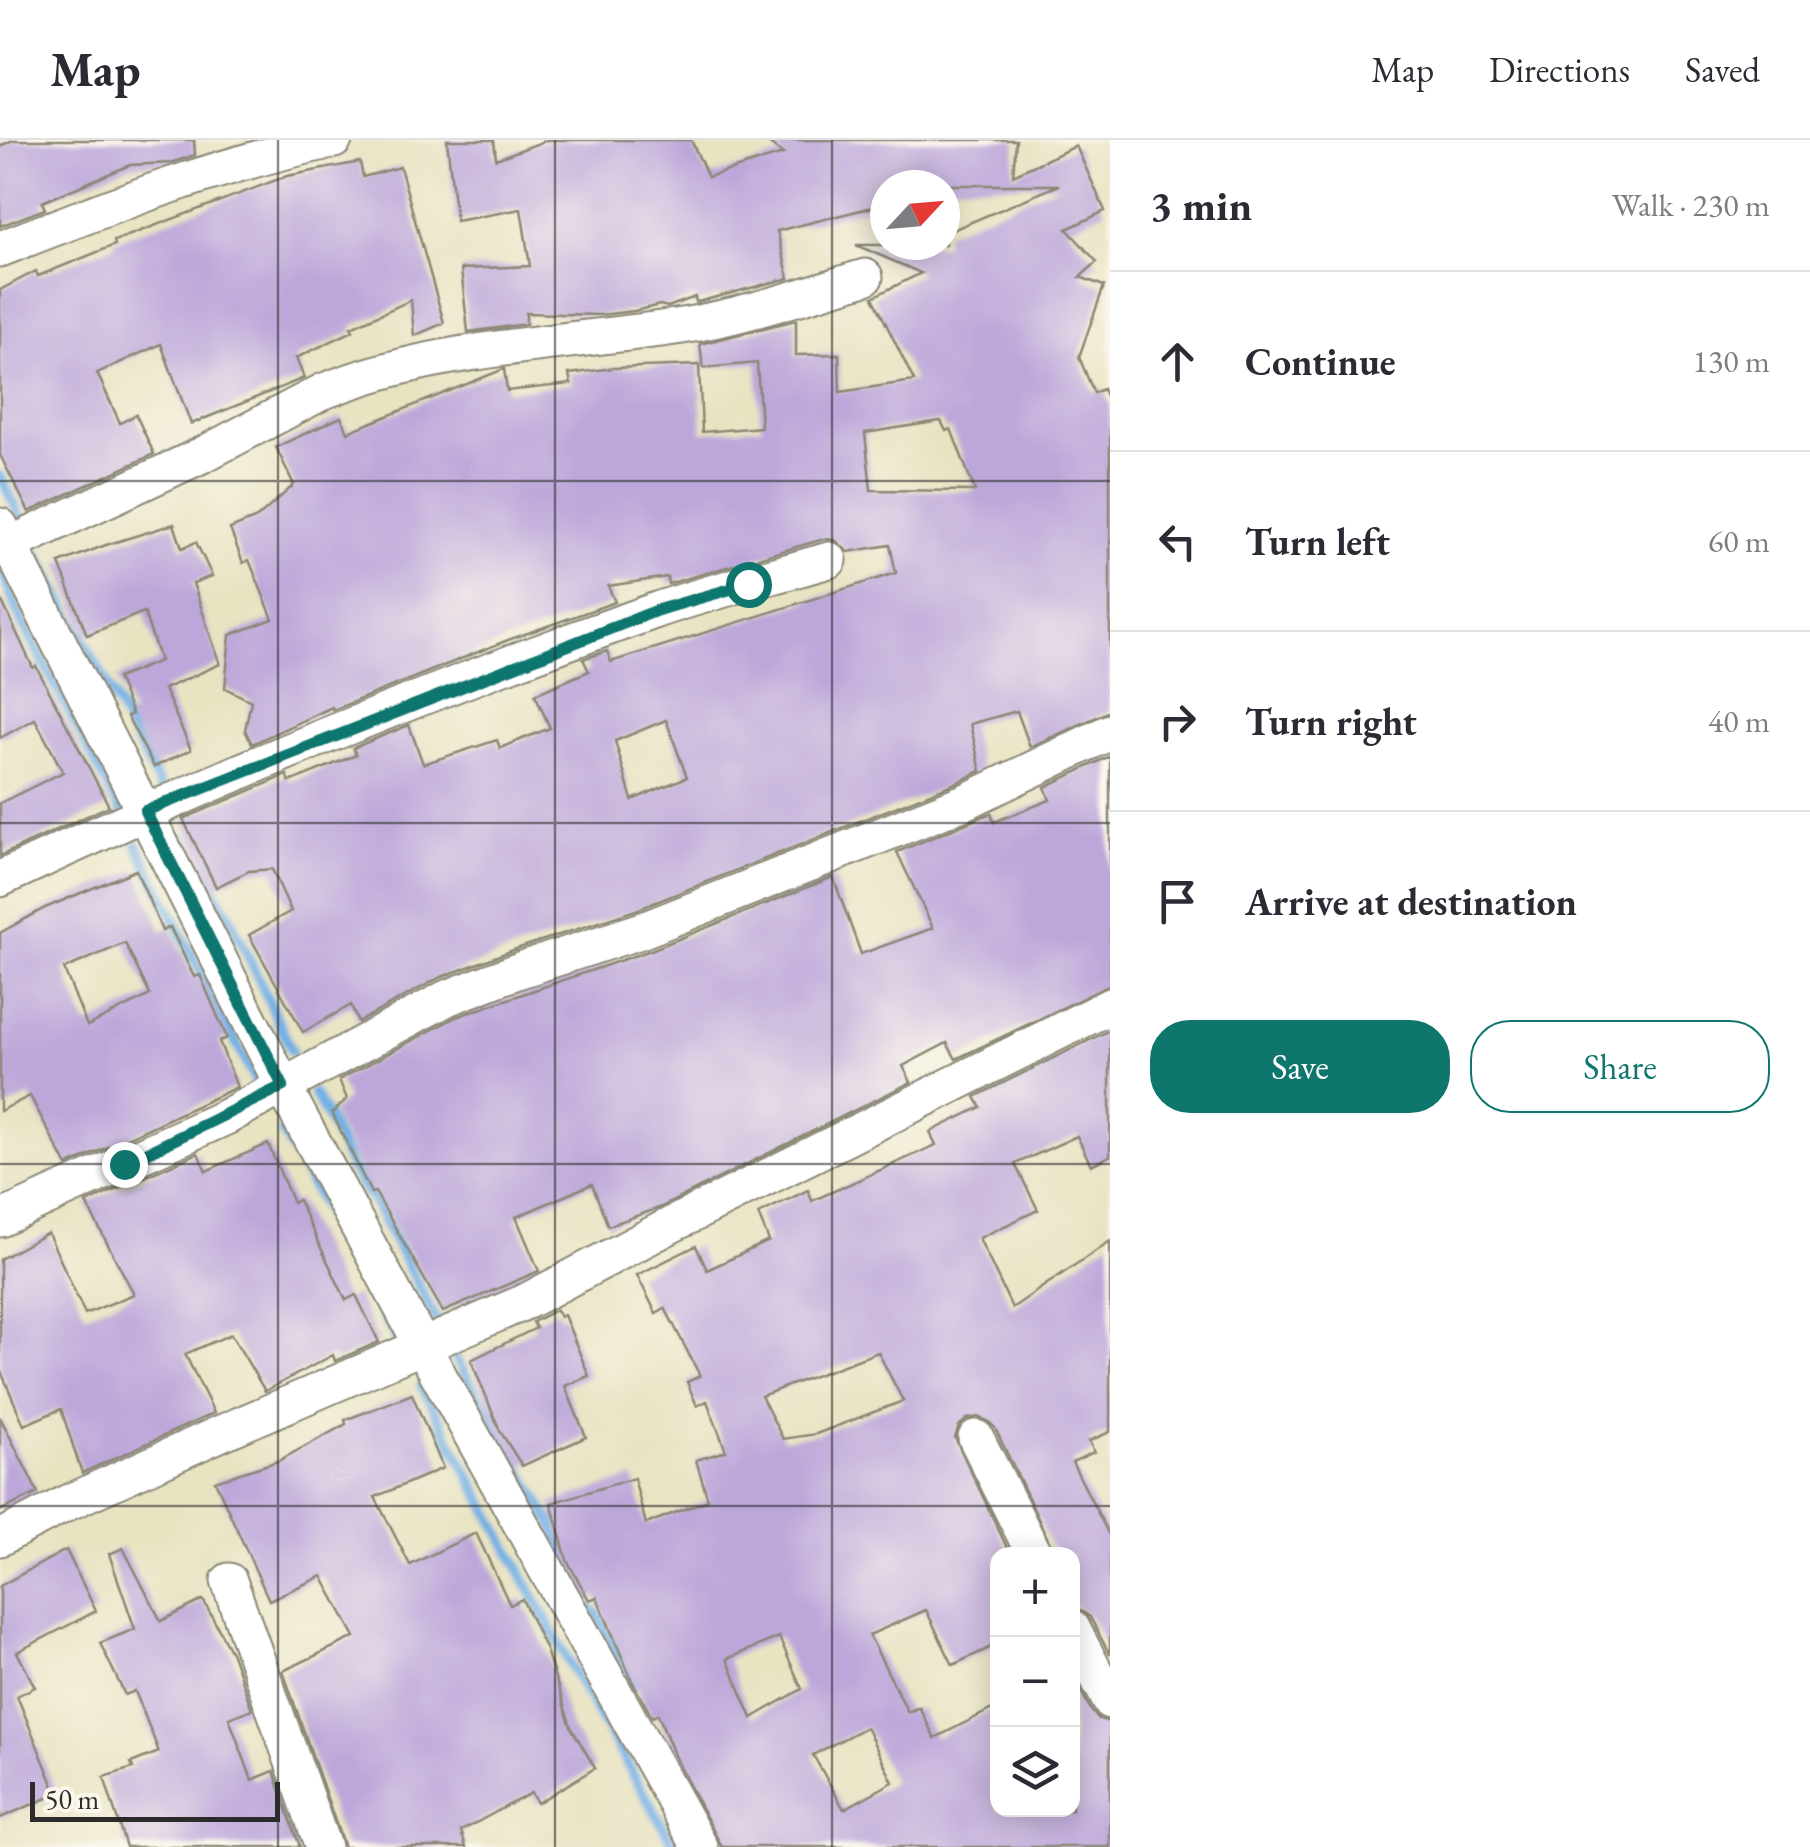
<!DOCTYPE html>
<meta charset="utf-8">
<style>
body{margin:0;font-family:"EB Garamond",serif;background:#f7f7f7;color:#2b2b33}
.controls{position:absolute;right:30px;bottom:30px;display:grid;overflow:hidden;border-radius:20px;box-shadow:0 5px 25px #0003}
.controls button{width:90px;height:90px;display:grid;place-items:center;padding:0;border:0;border-bottom:2px solid #e1e1e2;background:#fff;color:#2b2b33;font:50px sans-serif}
.compass{position:absolute;left:870px;top:30px;width:90px;height:90px;border-radius:50%;background:#fff;box-shadow:0 5px 25px #0003;rotate:64deg}
.scale{position:absolute;left:30px;bottom:25px;width:250px;box-sizing:border-box;padding-left:10px;border:5px solid #2b2b2b;border-top:0;font-size:28px;line-height:35px;white-space:nowrap;color:#2b2b2b;-webkit-text-stroke:8px #fbf7ec;paint-order:stroke}
.stop{position:absolute;width:30px;height:30px;margin:-22px;border:8px solid #0f766e;border-radius:50%;background:#fff}
.stop.end{background:#0f766e;border-color:#fff;box-shadow:0 2px 10px #0008}
.list{margin:0;padding:0;list-style:none}
h2{display:flex;justify-content:space-between;align-items:center;height:130px;margin:0;padding:0 40px;font-size:42px}
h2 small{font-size:32px;font-weight:400;color:#7c7c81}
.list li{display:grid;grid-template-columns:65px 1fr auto;gap:30px;align-items:center;box-sizing:border-box;height:180px;padding:0 40px;border-top:2px solid #e1e1e2}
.list b{display:block;font-size:38px;white-space:nowrap}
.list em{font-size:32px;font-style:normal;color:#7c7c81}
.actions{display:flex;gap:20px;padding:30px 40px}
.actions a{flex:1;padding:22px 0;border:2px solid #0f766e;border-radius:40px;text-align:center;font-size:35px;color:#0f766e}
.actions .main{background:#0f766e;color:#fff}
.icon{flex:none;width:55px;height:55px;fill:none;stroke:currentColor;stroke-width:2;stroke-linecap:round;stroke-linejoin:round}
.map{position:relative;flex:none;width:1110px;height:1707px;overflow:hidden}
header{display:flex;align-items:center;gap:60px;box-sizing:border-box;height:140px;padding:0 50px;background:#fff;border-bottom:2px solid #e1e1e2}
header strong{font-size:48px}
nav{display:flex;gap:55px;margin-inline-start:auto;font-size:35px}
main{display:flex}
aside{flex:1;background:#fff}
.map>svg:first-child{display:block}
.lines{fill:none;stroke-linecap:round;stroke-linejoin:round}
.stream{stroke:#73b0e5;stroke-width:10}
.building{fill:#bda7da;fill-rule:evenodd}
.street-casing{stroke:#8a8776;stroke-width:39}
.street{stroke:#fff;stroke-width:35}
.route{stroke:#0f766e;stroke-width:12}
.grid{fill:none;stroke:#2b2b2b;stroke-width:2.5;stroke-opacity:0.55}
</style>
<header>
<strong>Map</strong>
<nav><a>Map</a><a>Directions</a><a>Saved</a></nav>
</header>
<main>
<div class="map">
<svg width="1110" height="1707" viewBox="0 0 1110 1707">
<rect width="100%" height="100%" fill="#fbf7ec"/>
<filter id="ink" filterUnits="userSpaceOnUse"><feTurbulence type="fractalNoise" baseFrequency=".01" numOctaves="2"/><feDisplacementMap in="SourceGraphic" scale="20" xChannelSelector="R" yChannelSelector="G"/><feConvolveMatrix kernelMatrix="1 2 1 2 8 2 1 2 1" color-interpolation-filters="sRGB"/></filter>
<filter id="wash" filterUnits="userSpaceOnUse"><feTurbulence type="fractalNoise" baseFrequency=".0048" numOctaves="4" result="noise"/><feDisplacementMap in="SourceGraphic" scale="40" xChannelSelector="R" yChannelSelector="G"/><feGaussianBlur stdDeviation="2.25" result="paint"/><feColorMatrix in="noise" values="0 0 0 0 0 0 0 0 0 0 0 0 0 0 0 0 0 1.4 0 .05"/><feComposite in="paint" operator="in"/></filter>
<g filter="url(#wash)">
<rect width="100%" height="100%" fill="#e8e3c1"/>
<g class="lines">
<!-- stream -->
<g class="stream">
<path d="M0,336L21,378"/>
<path d="M39,415L165,656"/>
<path d="M3,434L19,475L123,674"/>
<path d="M181,697L229,776L292,911"/>
<path d="M137,705L256,942"/>
<path d="M313,953C336,987 346,1030 373,1060L440,1187"/>
<path d="M282,991L398,1202"/>
<path d="M456,1219L553,1385L566,1424L585,1464L597,1474L630,1546"/>
<path d="M421,1245L580,1543L675,1707"/>
</g>
</g>
<g id="blocks">
<!-- building -->
<g class="building">
<path d="M13,0H194L195,15L171,23L130,25L42,62L45,69L0,86V6Z"/>
<path d="M447,0H494L496,19L547,0H691L708,37L783,14L764,0H1016L1013,35L1076,6L1105,71L1067,89L1097,122L1080,137L1104,146L1079,217L1094,253L1103,249L1110,265V571L1030,607L1017,571L970,584L981,631L958,642L636,770L513,810L439,838L358,882L351,865L303,892L249,795L291,771L272,729L249,731L216,747L183,679L287,635L290,642L356,615L353,608L409,585L423,624L497,600L500,608L550,588L535,554L589,531L583,519L607,511L611,522L896,433L890,405L848,412L835,400L824,399L668,444L667,437L608,446L615,462L508,500L333,570L332,567L252,604L245,590L251,561L225,548L230,495L273,479L249,420L243,423L230,389L257,378L294,345L276,307L341,277L348,292L504,229L507,251L571,244L569,234L613,228L699,225L702,292L761,287L757,223L703,228L700,204L796,180V215L839,214L840,252L914,241L873,157L921,133L856,105H945V93L1059,45H885V64L777,91L789,138L701,161L696,162L695,157L668,167L660,165L634,171L600,175L526,173V184L468,192L461,129L530,126L521,69L456,81ZM941,281L946,291L951,289L975,351L871,350L865,293ZM666,580L687,637L632,660L615,601Z"/>
<path d="M360,22L363,37L400,27L444,183L414,196L411,160L351,187L353,191L296,218L304,238L191,284L161,204L97,233L120,283L136,275L154,314L29,372L0,315V150L36,131L38,136L115,105L114,101L287,36Z"/>
<path d="M174,384L182,408L196,402L212,436L193,443L220,524L164,549L191,610L154,627L127,576L132,574L117,538L160,521L144,472L87,495L59,423L106,405Z"/>
<path d="M0,457L33,528L36,526L109,666L0,716V663L63,632L35,579L0,598Z"/>
<path d="M1110,616V845L956,919L947,903L903,926L911,942L659,1068L608,1086L592,1044L516,1077L539,1131L443,1172L375,1052L371,1053L332,973L347,959L339,940L456,877L651,810L833,737L861,814L933,788L897,712L991,673L994,682L1050,660L1045,647Z"/>
<path d="M136,730L162,791L170,787L194,837L200,835L227,898L219,901L237,947L67,1026L30,956L0,971V793L45,768ZM125,803L150,855L87,886L64,829Z"/>
<path d="M1110,890V1016L1091,1025L1077,996L1015,1024L1038,1070L979,1098L1012,1168L1110,1101V1292L1089,1301L1094,1312L1072,1322L1110,1397V1515L1090,1477L1072,1464V1414H1055L995,1288L988,1281L978,1277L967,1279L959,1286L955,1298L1010,1414H998V1504L953,1525L926,1470L869,1495L908,1572L919,1567L935,1598L998,1566V1670H1072V1545L1077,1543L1092,1572L1099,1579L1110,1582V1707H722L676,1620L658,1574L652,1577L632,1541L597,1457L589,1460L567,1420L551,1363L634,1338L646,1384L708,1360L696,1320L726,1311L707,1261L697,1266L687,1242L700,1236L665,1168L656,1173L637,1135L696,1106L707,1130L769,1101L758,1074L808,1050L812,1061L936,1005L930,992L981,967L975,957ZM878,1212L903,1261L816,1294L783,1299L761,1256ZM779,1497L802,1549L752,1578L727,1519ZM866,1587L893,1642L844,1669L813,1615Z"/>
<path d="M268,1004L293,1063L298,1060L346,1160L356,1155L379,1202L335,1221L333,1215L265,1251L231,1194L185,1214L214,1273L82,1333L61,1269L24,1285L0,1229V1119L48,1093L85,1174L134,1154L86,1063L198,1013L206,1031Z"/>
<path d="M556,1170L560,1177L564,1175L589,1236L565,1246L586,1297L522,1326L500,1291L471,1220L536,1188L533,1182Z"/>
<path d="M412,1254L443,1328L375,1357L410,1425L476,1393L510,1465L522,1459L546,1510L571,1587L595,1628L537,1663L531,1653L461,1691L466,1707H344L283,1531L355,1497L322,1436L269,1460L215,1341L278,1321L346,1284L345,1280Z"/>
<path d="M0,1277L38,1353L0,1371Z"/>
<path d="M123,1408L161,1481L203,1460L232,1514L252,1569L229,1578L252,1640L274,1631L300,1707H126L104,1637L133,1628L131,1623L159,1612L135,1551L125,1555L100,1503L135,1489L109,1414Z"/>
<path d="M66,1410L96,1471L17,1512L35,1547L17,1556L57,1654L0,1678V1446Z"/>
</g>
</g>
</g>
<g filter="url(#ink)">
<use href="#blocks" fill-opacity="0" stroke="#8a8776" stroke-width="2.5"/>
<g class="lines">
<defs>
<g id="street">
<path d="M0,109C110,66 218,24 334,0"/>
<path d="M0,386L283,946L423,1207L700,1707"/>
<path d="M0,409L204,314L324,251C437,206 562,204 682,186C744,176 805,155 865,137"/>
<path d="M0,739C213,639 432,549 654,471C711,451 771,437 829,420"/>
<path d="M0,1079L226,977L447,858L520,830L643,790L967,661L1110,592"/>
<path d="M976,1298L1034,1414"/>
<path d="M0,1398L67,1363L219,1294L527,1161L671,1085L1110,866"/>
<path d="M229,1441L323,1707"/>
<path d="M1072,1488L1110,1561"/>
</g>
</defs>
<!-- street casing -->
<use href="#street" class="street-casing"/>
<!-- street -->
<use href="#street" class="street"/>
</g>
</g>
<g class="lines" filter="url(#ink)">
<!-- route -->
<path class="route" d="M124,1024L283,946L145,671L658,470L748,444"/>
</g>
<!-- grid -->
<path class="grid" d="M278,0V1707M555,0V1707M832,0V1707M0,341H1110M0,683H1110M0,1024H1110M0,1366H1110"/>
</svg>
<div class="controls">
<button>+</button>
<button>−</button>
<button><svg class="icon" aria-label="layers" viewBox="0 0 24 24"><path d="M12 4l9 5-9 5-9-5zM3 14l9 5 9-5"/></svg></button>
</div>
<svg class="compass" viewBox="-18 -18 36 36"><path d="M0-13l5 13h-10z" fill="#e53935"/><path d="M0 13l5-13h-10z" fill="#7c7c81"/></svg>
<div class="scale">50 m</div>
<div class="stop" style="left:748px;top:444px"></div>
<div class="stop end" style="left:124px;top:1024px"></div>
</div>
<aside>
<h2>3 min<small>Walk · 230 m</small></h2>
<ul class="list">
<li><svg class="icon" aria-label="ahead" viewBox="0 0 24 24"><path d="M12 20V5M6 11l6-6 6 6"/></svg><div><b>Continue</b></div><em>130 m</em></li>
<li><svg class="icon" aria-label="left" viewBox="0 0 24 24"><path d="M17 20v-9H6M10 6l-5 5 5 5"/></svg><div><b>Turn left</b></div><em>60 m</em></li>
<li><svg class="icon" aria-label="right" viewBox="0 0 24 24"><path d="M7 20v-9h11M14 6l5 5-5 5"/></svg><div><b>Turn right</b></div><em>40 m</em></li>
<li><svg class="icon" aria-label="arrive" viewBox="0 0 24 24"><path d="M6 21V4h12l-3 4 3 4H6"/></svg><div><b>Arrive at destination</b></div></li>
</ul>
<div class="actions"><a class="main">Save</a><a>Share</a></div>
</aside>
</main>
